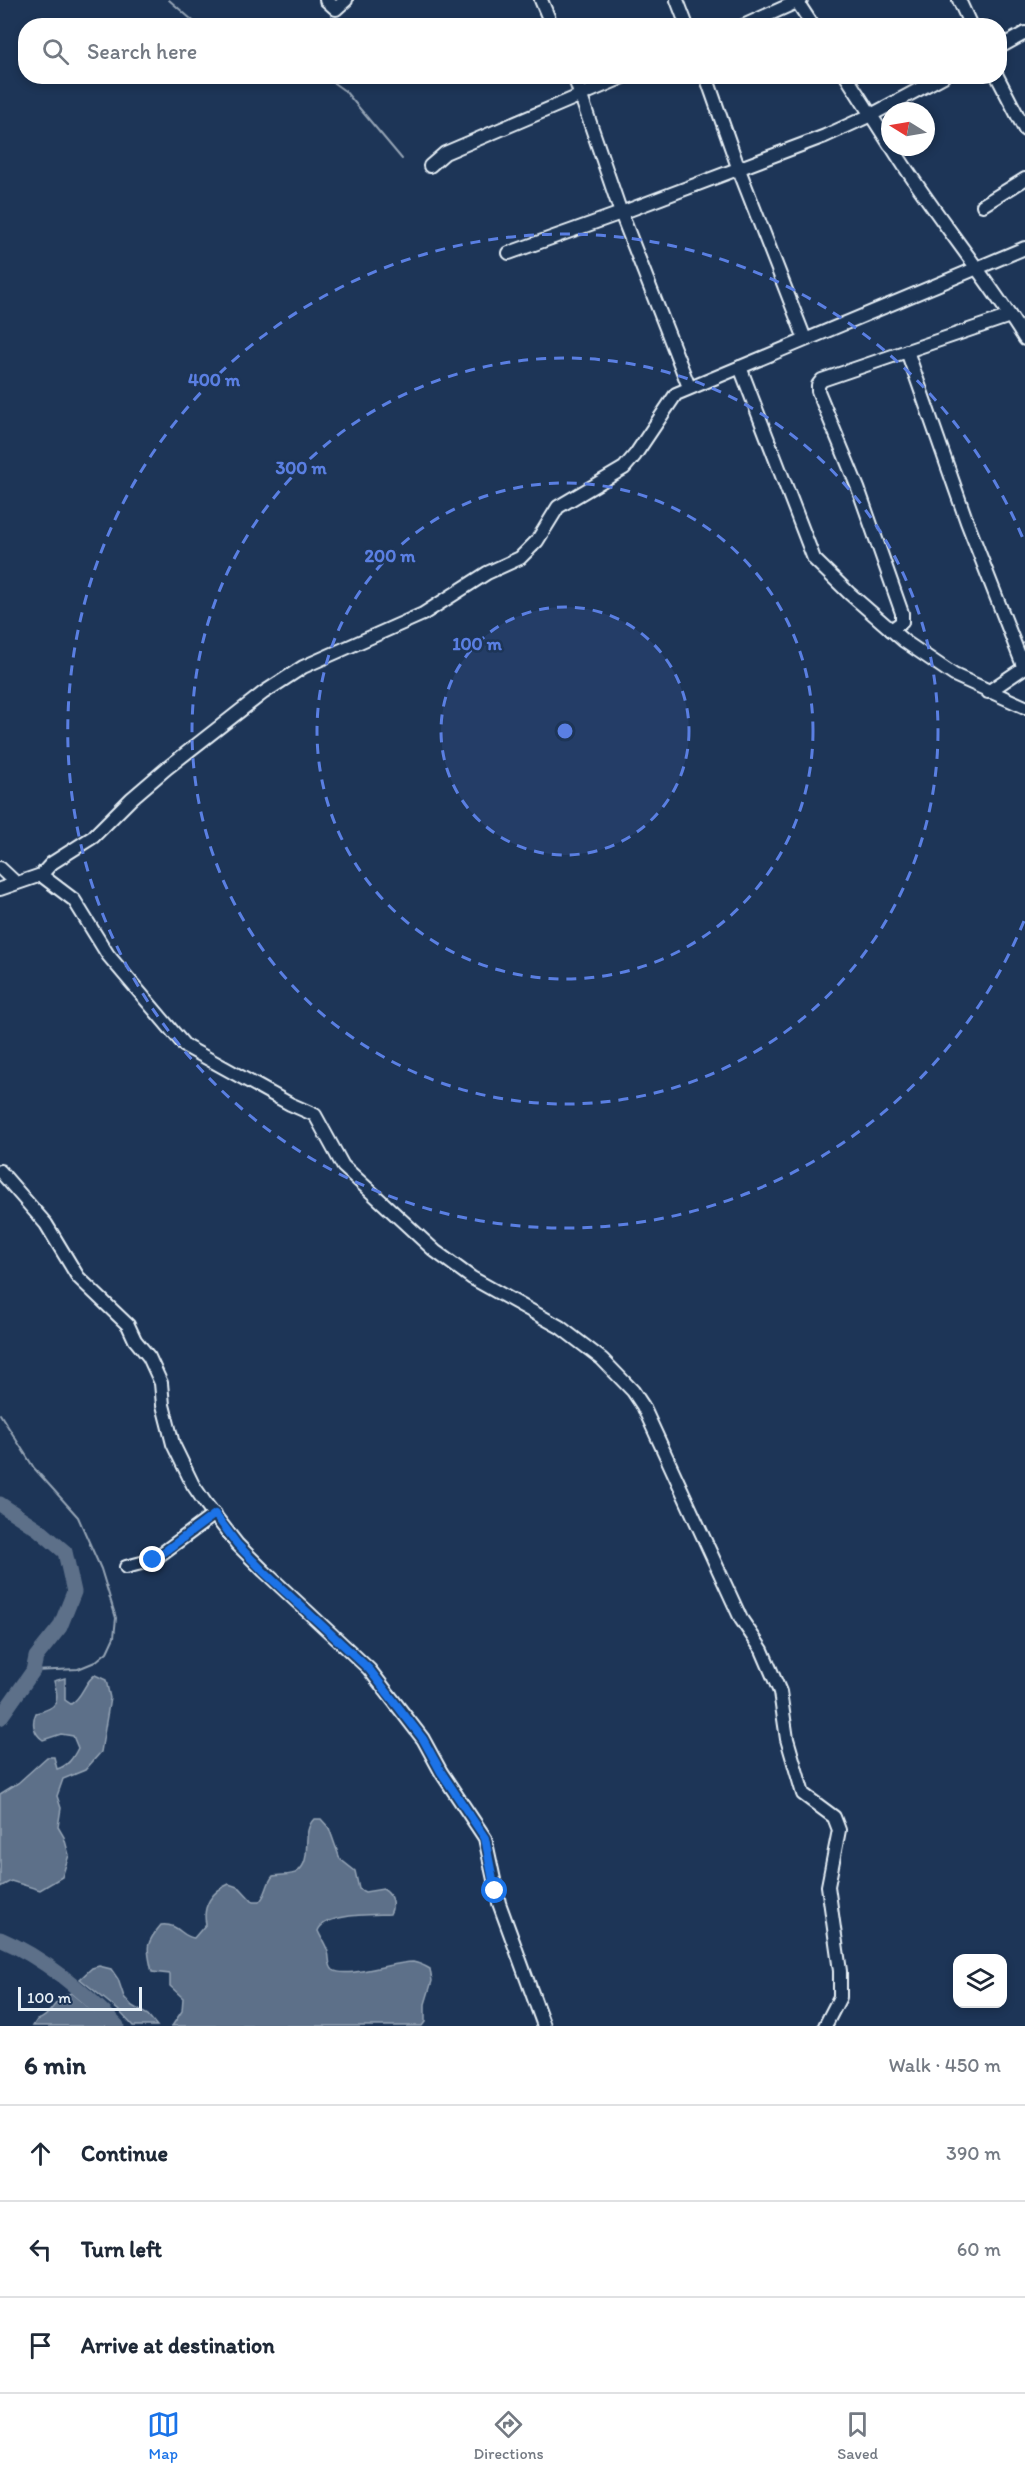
<!DOCTYPE html>
<meta charset="utf-8">
<style>
body{margin:0;font-family:Itim,sans-serif;background:#f2f2f3;color:#1f2937}
.controls{position:absolute;right:18px;bottom:18px;display:grid;overflow:hidden;border-radius:12px;box-shadow:0 3px 9px #0003}
.controls button{width:54px;height:54px;display:grid;place-items:center;padding:0;border:0;border-bottom:2px solid #e0e1e3;background:#fff;color:#1f2937;font:30px sans-serif}
.compass{position:absolute;left:881px;top:102px;width:54px;height:54px;border-radius:50%;background:#fff;box-shadow:0 3px 9px #0003;rotate:281deg}
.scale{position:absolute;left:18px;bottom:15px;width:124px;box-sizing:border-box;padding-left:6px;border:3px solid #e8f1f8;border-top:0;font-size:16px;line-height:21px;white-space:nowrap;color:#e8f1f8;-webkit-text-stroke:4px #1d3557;paint-order:stroke}
.stop{position:absolute;width:18px;height:18px;margin:-14px;border:4px solid #1a73e8;border-radius:50%;background:#fff}
.stop.end{background:#1a73e8;border-color:#fff;box-shadow:0 2px 6px #0008}
.list{margin:0;padding:0;list-style:none}
h2{display:flex;justify-content:space-between;align-items:center;height:78px;margin:0;padding:0 24px;font-size:26px}
h2 small{font-size:20px;font-weight:400;color:#747a83}
.list li{display:grid;grid-template-columns:39px 1fr auto;gap:18px;align-items:center;box-sizing:border-box;height:96px;padding:0 24px;border-top:2px solid #e0e1e3}
.list b{display:block;font-size:22px;white-space:nowrap}
.list em{font-size:20px;font-style:normal;color:#747a83}
.icon{flex:none;width:33px;height:33px;fill:none;stroke:currentColor;stroke-width:2;stroke-linecap:round;stroke-linejoin:round}
.map{position:relative;flex:none;width:1025px;height:2026px;overflow:hidden}
.search{position:absolute;background:#fff;box-shadow:0 3px 9px #0003;left:18px;right:18px;top:18px;height:66px;display:flex;align-items:center;gap:15px;box-sizing:border-box;padding:0 21px;border-radius:24px;color:#747a83;font-size:22px}
.sheet{height:366px;background:#fff}
nav{display:flex;justify-content:space-around;align-items:center;box-sizing:border-box;height:84px;border-top:2px solid #e0e1e3;background:#fff;font-size:16px;color:#747a83}
nav a{display:grid;justify-items:center;gap:3px}
nav .on{color:#1a73e8}
.map>svg:first-child{display:block}
.water{fill:#5d7089;stroke:#95a4b5;stroke-width:1.5}
.lines{fill:none;stroke-linecap:round;stroke-linejoin:round}
.stream{stroke:#95a4b5;stroke-width:2}
.river{stroke:#5d7089;stroke-width:15}
.minor-casing{stroke:#e8f1f8;stroke-width:16}
.minor{stroke:#1d3557;stroke-width:12}
.route{stroke:#1a73e8;stroke-width:8}
.ring{fill:none;stroke:#5a7fe2;stroke-width:3;stroke-dasharray:10 8}
.centre{fill:#5a7fe2;stroke:#1d3557;stroke-width:3}
.ring-label{font-size:18px;text-anchor:middle;font-weight:bold;fill:#5a7fe2;stroke:#1d3557;stroke-width:5;stroke-linejoin:round;paint-order:stroke}
</style>
<div class="map">
<svg width="1025" height="2026" viewBox="0 0 1025 2026">
<rect width="100%" height="100%" fill="#1d3557"/>
<filter id="ink" filterUnits="userSpaceOnUse"><feTurbulence type="fractalNoise" baseFrequency=".0167" numOctaves="2"/><feDisplacementMap in="SourceGraphic" scale="12" xChannelSelector="R" yChannelSelector="G"/><feConvolveMatrix kernelMatrix="1 2 1 2 8 2 1 2 1" color-interpolation-filters="sRGB"/></filter>
<g filter="url(#ink)">
<!-- water -->
<g class="water">
<path d="M95,1675L106,1680L110,1698L101,1752L85,1770L63,1779L57,1796L61,1808L58,1827L64,1837L69,1855L62,1877L40,1890L11,1881L0,1887V1794L18,1783L47,1757H54L57,1769C68,1766 73,1758 78,1748L73,1736L61,1734L43,1740C34,1734 31,1723 36,1713C58,1708 60,1702 54,1681L65,1678V1700L71,1704C83,1697 84,1682 95,1675Z"/>
<path d="M314,1819H321L329,1828L340,1859L355,1871L359,1889L365,1892L383,1889C392,1894 395,1905 390,1914C374,1915 323,1913 318,1931C321,1938 326,1945 328,1952C330,1958 328,1966 333,1970C346,1979 393,1962 413,1962C419,1963 425,1966 430,1969L432,1981L425,2004V2022L422,2026H172L182,2011L183,1998L170,1986V1974L152,1972C147,1948 144,1945 161,1925C179,1923 181,1937 194,1938L206,1924C202,1906 212,1891 229,1884L240,1888L253,1902H259C267,1895 266,1884 273,1876C281,1874 291,1876 297,1872C314,1860 300,1833 314,1819Z"/>
<path d="M99,1966L111,1969L118,1979L124,1997L132,2006L148,2015L157,2026H133L118,2010L80,1979L92,1968Z"/>
<path d="M71,1993L111,2026H33L37,2020C51,2017 52,2000 71,1993Z"/>
</g>
<g class="lines">
<!-- stream -->
<g class="stream">
<path d="M169,0L199,26"/>
<path d="M324,76L345,91L402,159"/>
<path d="M0,1414L34,1468L78,1517L101,1569L116,1618L114,1637L107,1652L95,1662L78,1669L33,1671"/>
</g>
<!-- river -->
<g class="river">
<path d="M0,1504L38,1529L65,1552L74,1592L60,1627L36,1657L33,1671L0,1718"/>
<path d="M0,1939C43,1957 85,1992 117,2026"/>
</g>
<defs>
<g id="minor">
<path d="M326,0L336,9L346,0"/>
<path d="M541,0L552,26"/>
<path d="M677,0L687,26"/>
<path d="M796,0L813,26"/>
<path d="M959,0L971,26"/>
<path d="M743,26L801,0"/>
<path d="M1000,47L1025,33"/>
<path d="M574,76L621,213L689,387"/>
<path d="M706,76L738,167L805,339"/>
<path d="M846,76L890,145"/>
<path d="M997,76L1025,130"/>
<path d="M892,147C933,213 984,273 1025,339"/>
<path d="M430,166L445,153L626,76"/>
<path d="M983,205L1025,179"/>
<path d="M509,253L621,213L825,136L871,115L944,76"/>
<path d="M907,351L967,522L1024,668"/>
<path d="M740,367L814,559L849,593L904,641L954,675L1025,707"/>
<path d="M891,630L902,622V613L858,488L818,391V385L822,380L1010,316"/>
<path d="M988,692L1025,667"/>
<path d="M0,868L16,883"/>
<path d="M41,875L74,900L108,955L185,1046L290,1104L315,1115L343,1166L435,1251L472,1278L560,1327L602,1359L633,1391L643,1406L741,1619L762,1650L780,1692L787,1739L803,1794L834,1817L839,1830L828,1886L840,1971V1997L825,2026"/>
<path d="M0,889L41,875L52,863L93,837L132,798L167,768L263,693L303,667L423,614L487,573L520,558L537,541L558,507L624,468L635,455L676,394L1025,248"/>
<path d="M0,1171L46,1224L78,1277L128,1325L135,1340L149,1357L161,1383L163,1405L173,1444L193,1485L206,1504L237,1544L264,1571L369,1669L423,1739L441,1772L485,1838L499,1903L544,2026"/>
<path d="M126,1567L153,1560L215,1514"/>
</g>
</defs>
<!-- minor casing -->
<use href="#minor" class="minor-casing"/>
<!-- minor -->
<use href="#minor" class="minor"/>
</g>
</g>
<g class="lines" filter="url(#ink)">
<!-- route -->
<path class="route" d="M153,1560L215,1514L237,1544L264,1572L369,1669L423,1739L441,1772L485,1838L495,1891"/>
</g>
<!-- distance rings -->
<circle cx="565" cy="731" r="124" fill="#5a7fe2" fill-opacity=".12"/>
<g class="ring">
<circle cx="565" cy="731" r="124"/>
<circle cx="565" cy="731" r="248"/>
<circle cx="565" cy="731" r="373"/>
<path d="M1024 921A497 497 0 1 1 1024 541"/>
</g>
<circle cx="565" cy="731" r="9" class="centre"/>
<g class="ring-label">
<text x="214" y="386">400 m</text>
<text x="301" y="474">300 m</text>
<text x="390" y="562">200 m</text>
<text x="477" y="650">100 m</text>
</g>
</svg>
<div class="controls">
<button><svg class="icon" aria-label="layers" viewBox="0 0 24 24"><path d="M12 4l9 5-9 5-9-5zM3 14l9 5 9-5"/></svg></button>
</div>
<svg class="compass" viewBox="-18 -18 36 36"><path d="M0-13l5 13h-10z" fill="#e53935"/><path d="M0 13l5-13h-10z" fill="#747a83"/></svg>
<div class="scale">100 m</div>
<div class="stop" style="left:495px;top:1891px"></div>
<div class="stop end" style="left:153px;top:1560px"></div>
<div class="search"><svg class="icon" aria-label="search" viewBox="0 0 24 24"><circle cx="10" cy="10" r="6"/><path d="M15 15l6 6"/></svg>Search here</div>
</div>
<section class="sheet">
<h2>6 min<small>Walk · 450 m</small></h2>
<ul class="list">
<li><svg class="icon" aria-label="ahead" viewBox="0 0 24 24"><path d="M12 20V5M6 11l6-6 6 6"/></svg><div><b>Continue</b></div><em>390 m</em></li>
<li><svg class="icon" aria-label="left" viewBox="0 0 24 24"><path d="M17 20v-9H6M10 6l-5 5 5 5"/></svg><div><b>Turn left</b></div><em>60 m</em></li>
<li><svg class="icon" aria-label="arrive" viewBox="0 0 24 24"><path d="M6 21V4h12l-3 4 3 4H6"/></svg><div><b>Arrive at destination</b></div></li>
</ul>
</section>
<nav>
<a class="on"><svg class="icon" aria-label="map" viewBox="0 0 24 24"><path d="M3 6l6-2 6 2 6-2v14l-6 2-6-2-6 2zM9 4v14M15 6v14"/></svg>Map</a>
<a><svg class="icon" aria-label="directions" viewBox="0 0 24 24"><path d="M12 3l9 9-9 9-9-9zM9 14v-3h6M13 9l2 2-2 2"/></svg>Directions</a>
<a><svg class="icon" aria-label="saved" viewBox="0 0 24 24"><path d="M7 4h10v16l-5-4-5 4z"/></svg>Saved</a>
</nav>
